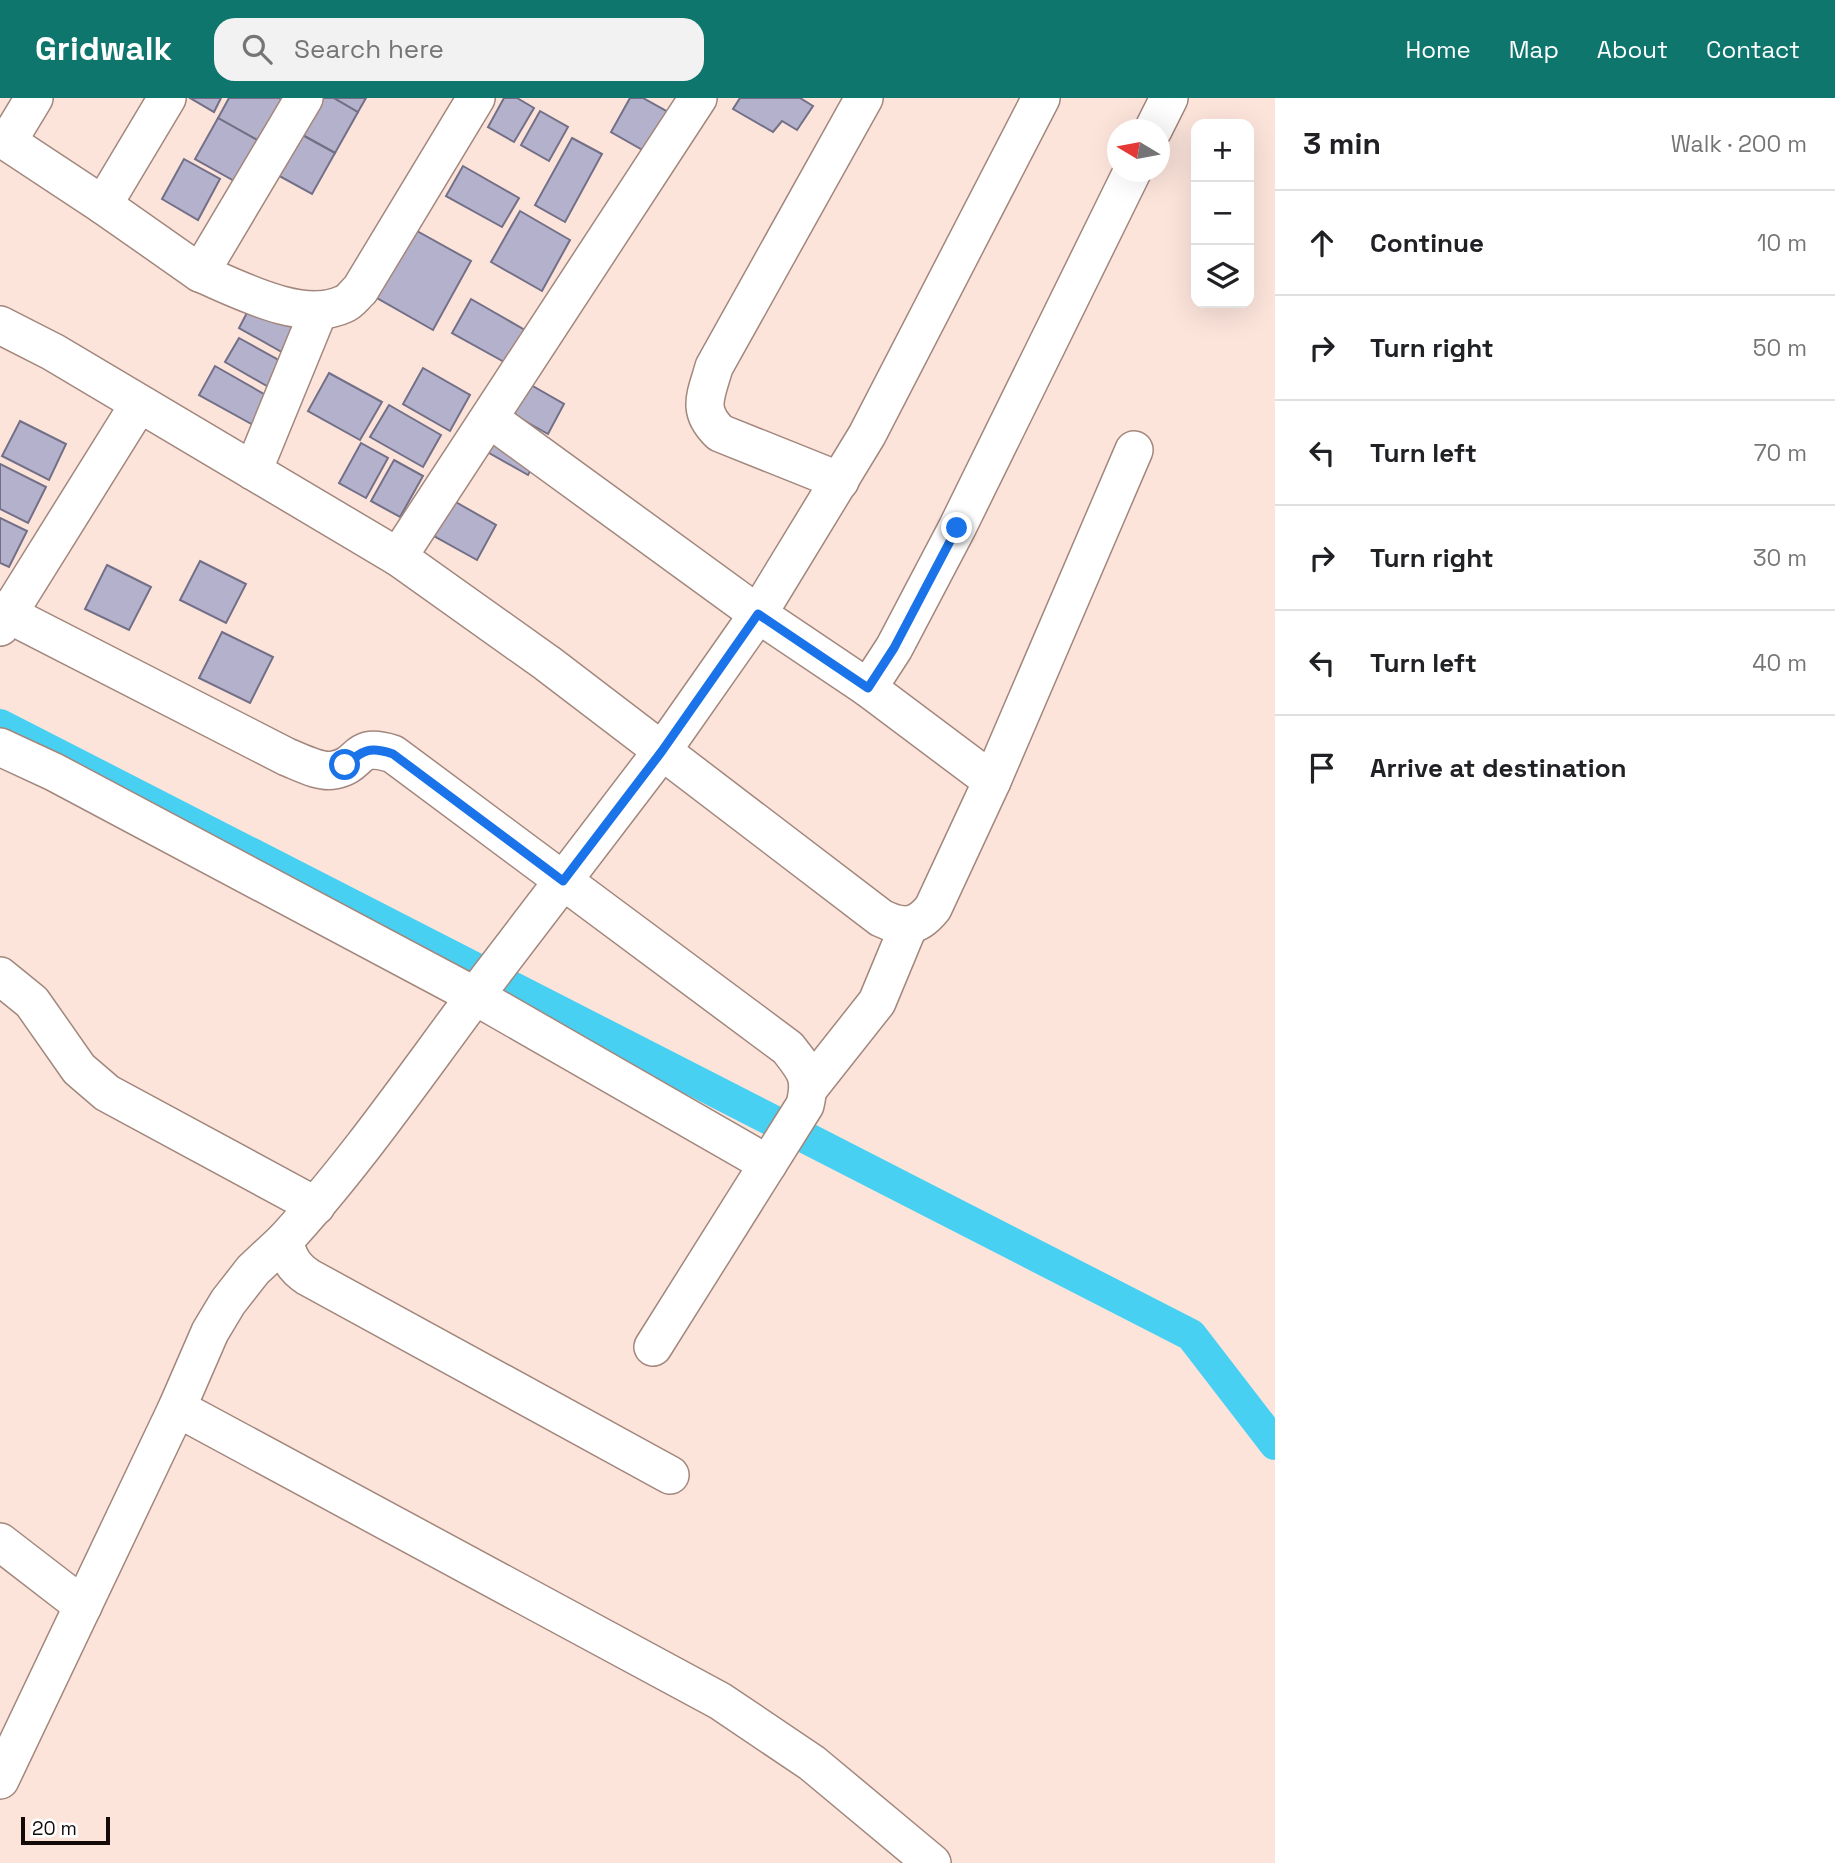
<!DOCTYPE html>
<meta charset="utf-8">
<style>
body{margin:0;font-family:"Space Grotesk",sans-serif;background:#f2f2f2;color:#202124}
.controls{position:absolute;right:21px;top:21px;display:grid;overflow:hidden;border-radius:14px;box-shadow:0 7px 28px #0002}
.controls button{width:63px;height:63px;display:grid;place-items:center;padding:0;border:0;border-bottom:2px solid #e0e0e0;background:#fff;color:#202124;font:35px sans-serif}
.compass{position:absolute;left:1107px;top:21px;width:63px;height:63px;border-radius:50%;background:#fff;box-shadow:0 7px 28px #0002;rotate:280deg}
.scale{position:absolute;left:21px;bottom:18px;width:89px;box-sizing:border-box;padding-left:7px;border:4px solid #130a07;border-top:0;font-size:19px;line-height:24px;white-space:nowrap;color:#130a07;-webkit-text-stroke:5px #fff;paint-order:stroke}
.stop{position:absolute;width:21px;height:21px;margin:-16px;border:5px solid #1a73e8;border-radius:50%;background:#fff}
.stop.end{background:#1a73e8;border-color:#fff;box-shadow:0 2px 7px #0008}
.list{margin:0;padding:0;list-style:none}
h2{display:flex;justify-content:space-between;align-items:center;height:91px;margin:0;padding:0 28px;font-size:30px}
h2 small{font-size:23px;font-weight:400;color:#757577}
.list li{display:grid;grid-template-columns:46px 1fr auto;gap:21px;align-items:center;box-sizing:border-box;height:105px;padding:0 28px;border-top:2px solid #e0e0e0}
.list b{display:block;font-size:26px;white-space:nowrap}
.list em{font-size:23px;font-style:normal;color:#757577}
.icon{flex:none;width:38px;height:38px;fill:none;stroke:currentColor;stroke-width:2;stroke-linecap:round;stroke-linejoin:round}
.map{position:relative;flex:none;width:1275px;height:1765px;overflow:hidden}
header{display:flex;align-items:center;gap:42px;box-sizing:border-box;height:98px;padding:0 35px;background:#0f766e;color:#fff}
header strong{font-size:33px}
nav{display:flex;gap:38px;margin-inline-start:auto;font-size:24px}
.search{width:490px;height:63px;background:#f2f2f2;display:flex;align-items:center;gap:18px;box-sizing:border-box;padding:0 24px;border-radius:21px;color:#757577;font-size:26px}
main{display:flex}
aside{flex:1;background:#fff}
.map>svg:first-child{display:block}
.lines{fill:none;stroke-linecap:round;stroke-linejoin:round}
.canal{stroke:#48d0f2;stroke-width:32}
.building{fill:#b4b1cc;stroke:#726f87;stroke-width:2}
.minor-casing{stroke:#a2877d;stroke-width:40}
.minor{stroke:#fff;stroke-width:37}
.route{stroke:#1a73e8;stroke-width:9}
</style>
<header>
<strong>Gridwalk</strong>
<div class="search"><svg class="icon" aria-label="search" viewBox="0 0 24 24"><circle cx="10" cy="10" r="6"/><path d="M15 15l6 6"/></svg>Search here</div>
<nav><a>Home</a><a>Map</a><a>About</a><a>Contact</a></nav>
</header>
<main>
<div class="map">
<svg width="1275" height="1765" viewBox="0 0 1275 1765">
<rect width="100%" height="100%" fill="#fce4db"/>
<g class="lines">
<!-- canal -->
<path class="canal" d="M0,627L1191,1237L1275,1346"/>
</g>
<!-- building -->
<g class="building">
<path d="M190,0H221L214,14Z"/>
<path d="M229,0H279L282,2L259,43L218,20Z"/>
<path d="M316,0H334L358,14L335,55L297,34Z"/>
<path d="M334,0H366L358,14Z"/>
<path d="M504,0H517L534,10L514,44L488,29Z"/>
<path d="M630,0H643L668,14L646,54L611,34Z"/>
<path d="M740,0H800L813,8L797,32L782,23L773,34L733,11Z"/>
<path d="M540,13L568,29L549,63L521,47Z"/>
<path d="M218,20L259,43L236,84L195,61Z"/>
<path d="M297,34L335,55L312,96L274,75Z"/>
<path d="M572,40L602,56L565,124L535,107Z"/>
<path d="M184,61L220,81L198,122L162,101Z"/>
<path d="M463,68L519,100L502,129L446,98Z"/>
<path d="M520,113L570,142L542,193L491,164Z"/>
<path d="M408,128L471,163L433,232L370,196Z"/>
<path d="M471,201L525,232L506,265L452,235Z"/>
<path d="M252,205L308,236L294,261L239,230Z"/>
<path d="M239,240L293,270L279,295L225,264Z"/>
<path d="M215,268L271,300L255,328L199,297Z"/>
<path d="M423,270L470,297L450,333L403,306Z"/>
<path d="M329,275L382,304L360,342L308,313Z"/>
<path d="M524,283L564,306L548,336L507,313Z"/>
<path d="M389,307L441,337L423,369L370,339Z"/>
<path d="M500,320L546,345L528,377L482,351Z"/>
<path d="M20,323L66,346L49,382L2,358Z"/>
<path d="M361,345L388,360L366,400L339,385Z"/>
<path d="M394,362L423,378L400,419L371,403Z"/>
<path d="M0,366L46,389L28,425L0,411Z"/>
<path d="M454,403L496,427L477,462L434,438Z"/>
<path d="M0,420L27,433L9,469L0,465Z"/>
<path d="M200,463L246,486L226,525L180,502Z"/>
<path d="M107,467L151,489L129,532L85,511Z"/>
<path d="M222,534L273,559L250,605L199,580Z"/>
</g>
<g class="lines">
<defs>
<g id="minor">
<path d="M698,0L398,459L547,565L881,820C904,831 917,830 933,810L992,683L1134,352"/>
<path d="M1153,32L1169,0"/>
<path d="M0,39L103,107L200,175L304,0"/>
<path d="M8,43L34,0"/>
<path d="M103,107L167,0"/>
<path d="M200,175C238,191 303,226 344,206C350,204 355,196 360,192L476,0"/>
<path d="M0,227L53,254L398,459"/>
<path d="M490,321L758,516L868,590L992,683"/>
<path d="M253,373L319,212"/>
<path d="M840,383L720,335C696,312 706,298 714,269L864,0"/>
<path d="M0,512L287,659C300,664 320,675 334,672C363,667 353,643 393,656L788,950C805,972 812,978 805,1007L653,1249"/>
<path d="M0,529L139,306"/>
<path d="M868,590L894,550L957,430L1132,74"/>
<path d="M0,649L54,674L475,898L662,653L758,516L867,337L1041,0"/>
<path d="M0,878L32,904L79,971L107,995L316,1108"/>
<path d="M809,990L877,904L909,827"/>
<path d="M177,1310L720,1603L812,1665L932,1765"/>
<path d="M670,1377L308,1179C293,1169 289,1160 284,1143C354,1067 413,981 475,898L768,1066"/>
<path d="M0,1444L83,1508"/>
<path d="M0,1682L177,1310L210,1234L228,1204L253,1172L284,1143"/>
</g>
</defs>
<!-- minor casing -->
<use href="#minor" class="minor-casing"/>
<!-- minor -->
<use href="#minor" class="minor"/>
</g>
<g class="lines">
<!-- route -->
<path class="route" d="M345,667C364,652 369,648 393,656L563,783L662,653L758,516L868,590L894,550L957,430"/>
</g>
</svg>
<div class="controls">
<button>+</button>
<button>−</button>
<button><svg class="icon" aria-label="layers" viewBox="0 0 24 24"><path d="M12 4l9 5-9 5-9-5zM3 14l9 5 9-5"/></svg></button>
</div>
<svg class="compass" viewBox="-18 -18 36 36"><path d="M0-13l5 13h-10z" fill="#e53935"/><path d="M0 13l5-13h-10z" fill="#757577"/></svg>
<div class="scale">20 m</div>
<div class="stop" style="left:345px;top:667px"></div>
<div class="stop end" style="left:957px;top:430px"></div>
</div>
<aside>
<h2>3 min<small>Walk · 200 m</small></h2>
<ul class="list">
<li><svg class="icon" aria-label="ahead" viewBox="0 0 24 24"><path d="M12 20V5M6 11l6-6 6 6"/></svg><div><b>Continue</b></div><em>10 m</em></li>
<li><svg class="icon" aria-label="right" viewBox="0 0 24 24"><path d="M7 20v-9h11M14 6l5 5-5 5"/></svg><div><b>Turn right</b></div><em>50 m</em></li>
<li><svg class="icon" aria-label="left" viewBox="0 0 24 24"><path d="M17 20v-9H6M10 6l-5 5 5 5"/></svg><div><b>Turn left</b></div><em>70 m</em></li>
<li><svg class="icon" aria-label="right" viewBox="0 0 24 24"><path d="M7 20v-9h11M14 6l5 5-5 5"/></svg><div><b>Turn right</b></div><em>30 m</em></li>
<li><svg class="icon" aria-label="left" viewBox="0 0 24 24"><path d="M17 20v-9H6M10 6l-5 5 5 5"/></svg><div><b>Turn left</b></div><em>40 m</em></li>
<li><svg class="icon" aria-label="arrive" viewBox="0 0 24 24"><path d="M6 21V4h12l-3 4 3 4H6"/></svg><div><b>Arrive at destination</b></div></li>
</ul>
</aside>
</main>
